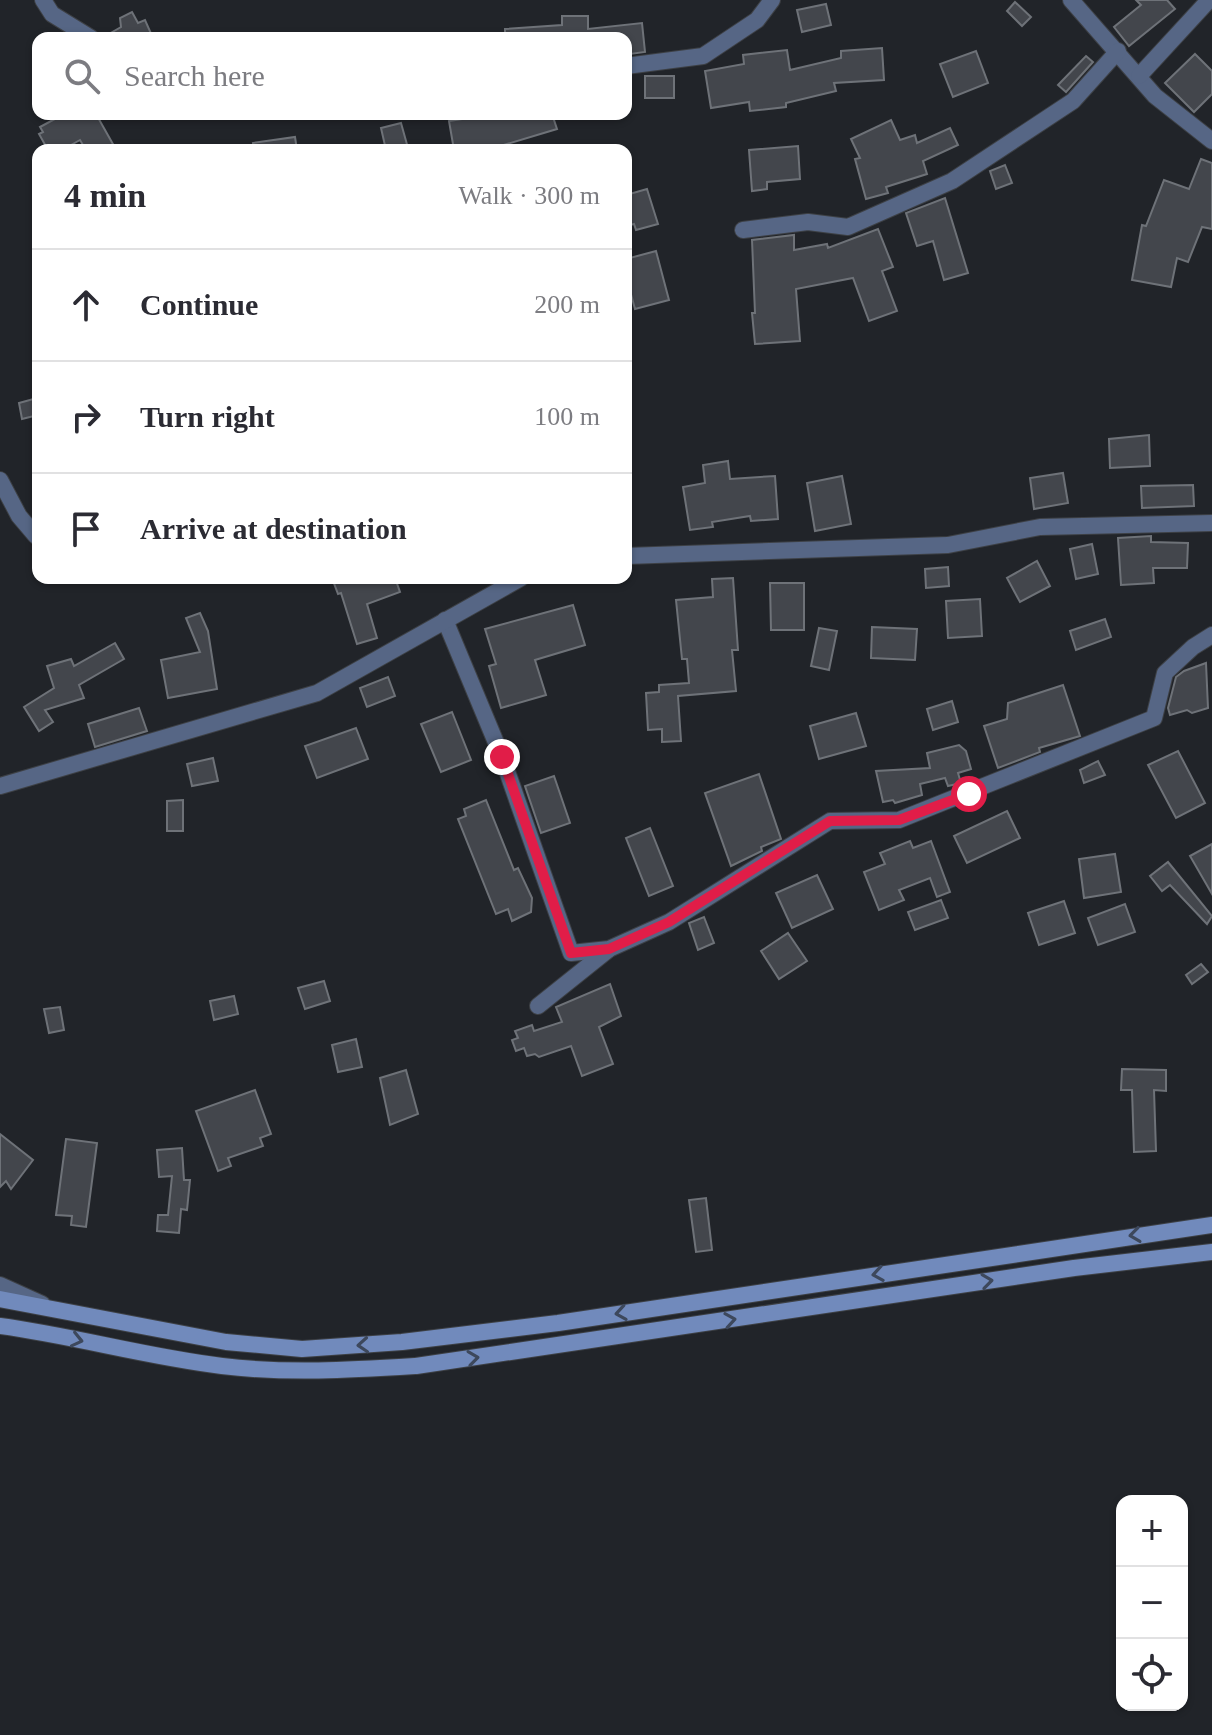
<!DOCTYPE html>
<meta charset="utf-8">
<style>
body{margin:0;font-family:Georgia,serif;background:#f2f2f3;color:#2b2b33}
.controls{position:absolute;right:24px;bottom:24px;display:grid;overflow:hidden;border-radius:16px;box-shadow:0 2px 6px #0004}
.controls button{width:72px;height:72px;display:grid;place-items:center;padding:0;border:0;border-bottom:2px solid #e1e1e2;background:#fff;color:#2b2b33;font:40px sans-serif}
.stop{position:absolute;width:24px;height:24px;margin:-18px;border:6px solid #e11d48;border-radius:50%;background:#fff}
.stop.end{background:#e11d48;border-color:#fff;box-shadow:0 2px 8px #0008}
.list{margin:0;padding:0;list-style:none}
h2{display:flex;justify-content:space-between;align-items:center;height:104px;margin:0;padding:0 32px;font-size:34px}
h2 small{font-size:26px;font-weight:400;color:#7c7c81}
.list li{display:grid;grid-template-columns:52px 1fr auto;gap:24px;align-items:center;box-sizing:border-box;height:112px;padding:0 32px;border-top:2px solid #e1e1e2}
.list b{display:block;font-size:30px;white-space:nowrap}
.list em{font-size:26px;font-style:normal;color:#7c7c81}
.icon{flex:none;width:44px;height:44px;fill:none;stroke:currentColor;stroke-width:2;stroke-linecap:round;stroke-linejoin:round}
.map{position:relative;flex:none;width:1212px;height:1735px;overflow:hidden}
.search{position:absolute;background:#fff;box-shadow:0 2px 6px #0004;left:32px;top:32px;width:600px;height:88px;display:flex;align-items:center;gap:20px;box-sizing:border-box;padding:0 28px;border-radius:16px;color:#7c7c81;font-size:30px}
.panel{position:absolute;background:#fff;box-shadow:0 2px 6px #0004;left:32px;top:144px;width:600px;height:440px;border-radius:16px}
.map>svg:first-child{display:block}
.building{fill:#43464c;stroke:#6e7278;stroke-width:2}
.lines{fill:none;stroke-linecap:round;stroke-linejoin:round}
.minor-casing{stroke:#3d4045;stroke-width:18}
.tertiary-casing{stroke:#3d4045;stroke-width:18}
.secondary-casing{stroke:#3d4045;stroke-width:18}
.minor{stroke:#566685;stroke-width:16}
.tertiary{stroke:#566685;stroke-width:16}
.secondary{stroke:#718abc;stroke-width:16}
.oneway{stroke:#3d485c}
.route{stroke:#e11d48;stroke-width:10}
</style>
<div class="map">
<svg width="1212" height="1735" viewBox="0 0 1212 1735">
<rect width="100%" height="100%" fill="#212429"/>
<!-- building -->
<g class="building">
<path d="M1136,0H1167L1175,9L1129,46L1114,27L1141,5Z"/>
<path d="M1015,2L1031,17L1022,26L1007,11Z"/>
<path d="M826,4L831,25L802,32L797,10Z"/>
<path d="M132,12L138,23L145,20L153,38H102L121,27L120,18Z"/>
<path d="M562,16H588V29L642,23L645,52L630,54L626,38H505V29L562,25Z"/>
<path d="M882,48L884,80L834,83L836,91L786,103V107L750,111L749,102L711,108L705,71L744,64L743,55L787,50L790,70L841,58V51Z"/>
<path d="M976,51L988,83L953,97L940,64Z"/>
<path d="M1195,54L1212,71V94L1194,112L1165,83Z"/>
<path d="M1086,56L1093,62L1066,92L1058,85Z"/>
<rect x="645" y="76" width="29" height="22"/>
<path d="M64,114H96L114,146L108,150H86L80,140L62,150H48L39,134L43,132L40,127Z"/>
<path d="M495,114H552L557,129L487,150H454L449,121Z"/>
<path d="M891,120L900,140L915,135L917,143L950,128L958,145L923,161L927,174L886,187L888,193L866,199L855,159L860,158L851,139Z"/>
<path d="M401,123L408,148L386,150L381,128Z"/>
<path d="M295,137L297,150H254L253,143Z"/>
<path d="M798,146L800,179L767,182V189L752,191L749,150Z"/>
<path d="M1201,159L1212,163V229L1202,227L1188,262L1177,258L1171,287L1132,280L1142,225L1146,226L1164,180L1189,189Z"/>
<path d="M1005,165L1012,183L996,189L990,171Z"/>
<path d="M647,189L658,224L636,230L634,224L626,226V195Z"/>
<path d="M945,198L968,273L944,280L933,241L917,246L906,213Z"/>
<path d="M878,229L893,267L882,271L897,311L869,321L853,278L796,289L800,341L755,344L752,313H755L752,240L794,235V250L827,244L828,248Z"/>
<path d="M656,251L669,300L635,309L626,276V259Z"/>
<path d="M37,398L38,415L22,419L19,403Z"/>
<path d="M1149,435L1150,466L1110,468L1109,439Z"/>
<path d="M728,461L730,479L775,476L778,519L751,521L750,516L712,522L713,527L690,530L683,487L705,483L703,465Z"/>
<path d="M1063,473L1068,503L1034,509L1030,478Z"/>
<path d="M842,476L851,524L815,531L807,483Z"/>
<path d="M1193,485L1194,506L1142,508L1141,486Z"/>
<path d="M1151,536V542L1188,543L1187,568H1153L1154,583L1121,585L1118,538Z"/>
<path d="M1092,544L1098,574L1076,579L1070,549Z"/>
<path d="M1037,561L1050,586L1020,602L1007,578Z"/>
<path d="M948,567L949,586L926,588L925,569Z"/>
<path d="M332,578H395L400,592L367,604L377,638L357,644L341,593L338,594Z"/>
<path d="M733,578L738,650H732L736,691L678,696L681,741L662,742V729L648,730L646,693L659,692V685L689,683L687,659H682L676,600L713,597L712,579Z"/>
<path d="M770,583H804V630H771Z"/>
<path d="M980,599L982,636L948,638L946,601Z"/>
<path d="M573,605L585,645L535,660L546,695L501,708L489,666L496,664L485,629Z"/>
<path d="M200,613L208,631L217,689L168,698L161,660L200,652L186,618Z"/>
<path d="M1105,619L1111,637L1076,650L1070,631Z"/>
<path d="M872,627L917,629L915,660L871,658Z"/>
<path d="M819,628L837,631L829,670L811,666Z"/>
<path d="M115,643L124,659L79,685L84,698L45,710L53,722L39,731L24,707L54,688L47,666L71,659L74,666Z"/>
<path d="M1206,663L1208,708L1192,713L1187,710L1170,715L1168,708L1176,677L1184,671Z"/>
<path d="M388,677L395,696L367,707L360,688Z"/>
<path d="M1063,685L1080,736L1039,748L1040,752L998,768L984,726L1007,719L1008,703Z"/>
<path d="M952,701L958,722L933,730L927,709Z"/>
<path d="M139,708L147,731L95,747L88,724Z"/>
<path d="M452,712L471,760L441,772L421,724Z"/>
<path d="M856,713L866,746L819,759L810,726Z"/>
<path d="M356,728L368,759L317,778L305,746Z"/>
<path d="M959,745L966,751L971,769L958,773L961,783L948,786L945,778L920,784L922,795L895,803L893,800L883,802L876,771L930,768L927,753Z"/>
<path d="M1178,751L1205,803L1176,818L1148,765Z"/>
<path d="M213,758L218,781L192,786L187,764Z"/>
<path d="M1098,761L1105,775L1084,783L1080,770Z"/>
<path d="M759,774L781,839L761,847L762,851L731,866L705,793Z"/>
<path d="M554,776L570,823L541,833L525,786Z"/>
<path d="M183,800V831H167V801Z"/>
<path d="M486,800L514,870L518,868L532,898L531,912L512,921L508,909L496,914L458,819L466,816L464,809Z"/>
<path d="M1007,811L1020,838L967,863L954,836Z"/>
<path d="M650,828L673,886L649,896L626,838Z"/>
<path d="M910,841L913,848L931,841L950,892L937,897L930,878L899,890L904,900L879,910L864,872L885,864L880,853Z"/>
<path d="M1212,844V894L1190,856Z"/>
<path d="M1115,854L1121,892L1084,898L1079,859Z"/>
<path d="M1168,862L1212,916L1207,924L1170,885L1162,891L1150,876Z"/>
<path d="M817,875L833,909L792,928L776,893Z"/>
<path d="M941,900L948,918L915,930L908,912Z"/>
<path d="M1064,901L1075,933L1039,945L1028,913Z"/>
<path d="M1125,904L1135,932L1098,945L1088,918Z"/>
<path d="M704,917L714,943L698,950L689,923Z"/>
<path d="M788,933L807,961L779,979L761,951Z"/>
<path d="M1201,964L1208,972L1192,984L1186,975Z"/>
<path d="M324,981L330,1001L305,1009L298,988Z"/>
<path d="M610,984L621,1016L599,1027L613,1064L582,1076L571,1046L539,1057L535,1054L527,1056L524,1048L516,1051L512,1040L518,1038L515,1031L532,1025L534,1031L562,1022L556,1007Z"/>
<path d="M234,996L238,1014L214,1020L210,1001Z"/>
<path d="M60,1007L64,1030L49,1033L44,1009Z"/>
<path d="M356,1039L362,1067L338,1072L332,1045Z"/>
<path d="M1122,1069L1166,1070V1091L1154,1090L1156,1151L1134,1152L1132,1090H1121Z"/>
<path d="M406,1070L418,1114L390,1125L380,1078Z"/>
<path d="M255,1090L271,1134L260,1138L263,1146L228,1158L231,1166L218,1171L196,1111Z"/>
<path d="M0,1134L33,1160L11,1189L6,1181L0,1187Z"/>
<path d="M66,1139L97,1143L86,1227L71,1225L72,1216L56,1215Z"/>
<path d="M182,1148L184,1180H190L187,1210L181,1209L179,1233L157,1231L158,1215H168L172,1176L159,1177L157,1150Z"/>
<path d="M706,1198L712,1250L696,1252L689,1200Z"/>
</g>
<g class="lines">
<defs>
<g id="minor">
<path d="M43,0L52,14L91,38"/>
<path d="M1071,0L1155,96L1212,141"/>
<path d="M626,66L703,56L757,20L772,0"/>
<path d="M1139,76L1209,0"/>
<path d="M743,230L808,222L848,227L952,181L1073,101L1118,51"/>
<path d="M0,480L19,516L36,536"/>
<path d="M626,556L948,545L1040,527L1212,523"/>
<path d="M445,620L502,757L571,953L609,949L669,922L830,821L899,820L1154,718L1165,673L1193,647L1212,635"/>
<path d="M0,786L317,693L521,578"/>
<path d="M538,1006L608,950"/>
</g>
<path id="tertiary" d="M0,1285L42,1304"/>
<g id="secondary">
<path d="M0,1299L226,1342L302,1349L402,1342L558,1323L1212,1225"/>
<path d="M0,1326C74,1336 147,1357 222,1366C287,1374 351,1370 416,1366L1074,1268L1212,1252"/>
</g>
</defs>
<!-- minor casing -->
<use href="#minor" class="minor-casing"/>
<!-- tertiary casing -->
<use href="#tertiary" class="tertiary-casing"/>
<!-- secondary casing -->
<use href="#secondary" class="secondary-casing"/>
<!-- minor -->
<use href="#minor" class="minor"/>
<!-- tertiary -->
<use href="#tertiary" class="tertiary"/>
<!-- secondary -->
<use href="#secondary" class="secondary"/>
</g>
<!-- one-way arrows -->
<defs><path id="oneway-chevron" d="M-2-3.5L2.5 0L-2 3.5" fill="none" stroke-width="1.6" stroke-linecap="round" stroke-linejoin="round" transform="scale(2)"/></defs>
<g class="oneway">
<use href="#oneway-chevron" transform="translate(1135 1235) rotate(172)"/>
<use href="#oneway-chevron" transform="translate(878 1274) rotate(171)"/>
<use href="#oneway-chevron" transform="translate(987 1281) rotate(-8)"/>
<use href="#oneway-chevron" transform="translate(621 1313) rotate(171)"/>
<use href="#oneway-chevron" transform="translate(730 1320) rotate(-9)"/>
<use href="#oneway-chevron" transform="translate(77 1340) rotate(13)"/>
<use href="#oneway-chevron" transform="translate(363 1345) rotate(176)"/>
<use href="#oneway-chevron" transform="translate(473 1358) rotate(-8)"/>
</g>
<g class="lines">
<!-- route -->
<path class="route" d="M502,757L571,953L609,949L669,922L830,821L899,820L969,794"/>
</g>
</svg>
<div class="controls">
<button>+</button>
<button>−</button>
<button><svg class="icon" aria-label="locate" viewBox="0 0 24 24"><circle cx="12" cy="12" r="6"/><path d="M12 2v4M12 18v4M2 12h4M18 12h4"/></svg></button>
</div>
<div class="stop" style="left:969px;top:794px"></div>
<div class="stop end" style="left:502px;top:757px"></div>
<div class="search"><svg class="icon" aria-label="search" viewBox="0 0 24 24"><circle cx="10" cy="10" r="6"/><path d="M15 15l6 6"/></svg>Search here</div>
<section class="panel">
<h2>4 min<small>Walk · 300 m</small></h2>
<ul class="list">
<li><svg class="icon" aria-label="ahead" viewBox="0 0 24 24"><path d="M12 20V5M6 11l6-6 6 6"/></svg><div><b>Continue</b></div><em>200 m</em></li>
<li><svg class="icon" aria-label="right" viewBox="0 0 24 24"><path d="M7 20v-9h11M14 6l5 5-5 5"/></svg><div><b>Turn right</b></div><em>100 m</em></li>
<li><svg class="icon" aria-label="arrive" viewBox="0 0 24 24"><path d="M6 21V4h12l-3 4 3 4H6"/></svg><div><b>Arrive at destination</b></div></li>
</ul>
</section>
</div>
